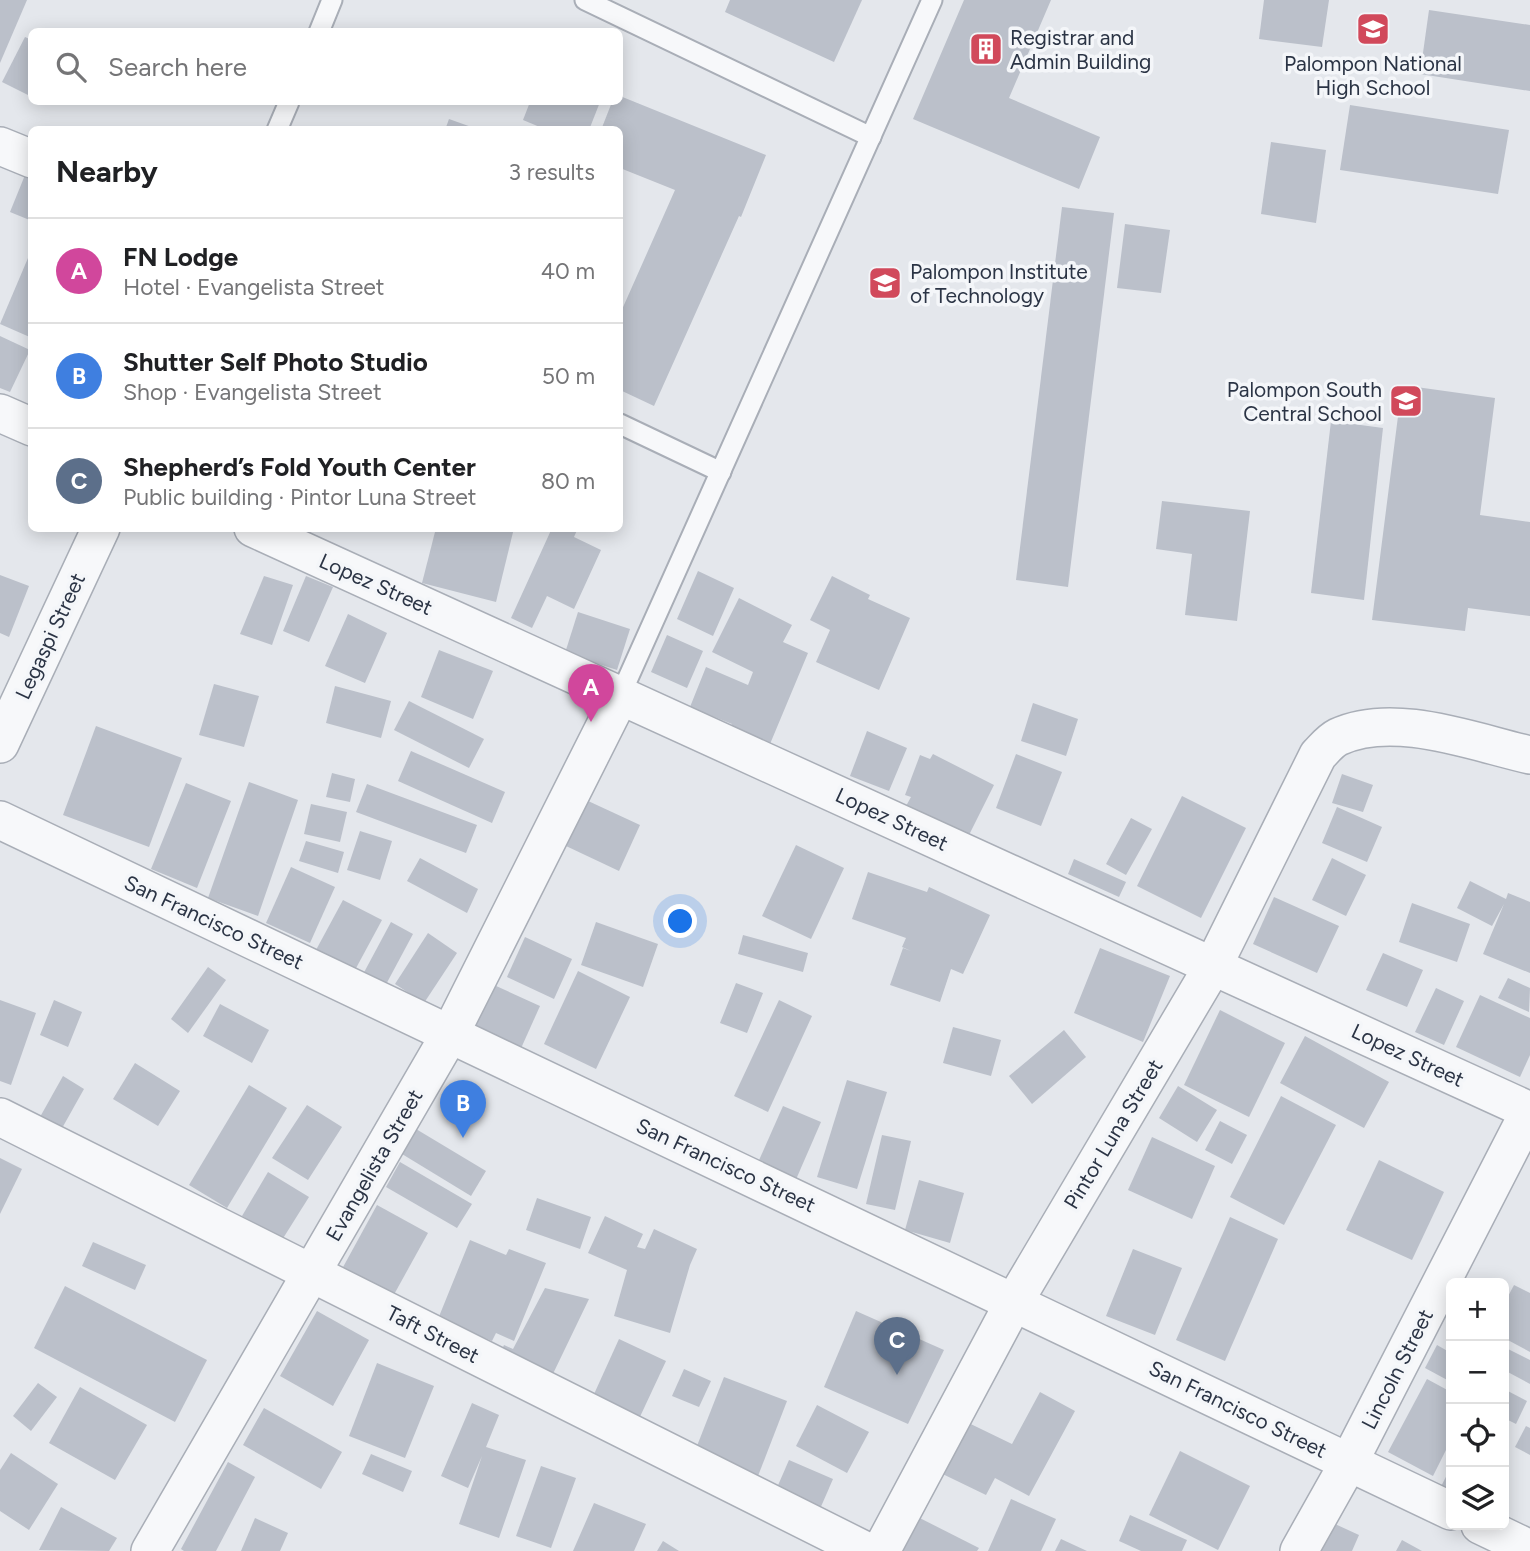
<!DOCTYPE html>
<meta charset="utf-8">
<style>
body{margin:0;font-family:Figtree,sans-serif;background:#f2f2f2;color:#202124}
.controls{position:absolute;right:21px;bottom:21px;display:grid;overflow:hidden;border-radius:10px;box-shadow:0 4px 18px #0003}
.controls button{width:63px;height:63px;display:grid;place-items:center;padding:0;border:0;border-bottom:2px solid #e0e0e0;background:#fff;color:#202124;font:35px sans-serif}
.you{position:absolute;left:681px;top:922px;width:24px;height:24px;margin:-18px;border:5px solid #fff;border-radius:50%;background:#1a73e8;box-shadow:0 0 0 10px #1a73e833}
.badge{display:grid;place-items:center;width:46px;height:46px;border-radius:50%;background:#db2777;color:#fff;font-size:23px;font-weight:700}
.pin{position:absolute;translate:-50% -58px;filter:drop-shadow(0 2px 4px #0008)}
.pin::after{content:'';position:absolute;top:37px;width:24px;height:21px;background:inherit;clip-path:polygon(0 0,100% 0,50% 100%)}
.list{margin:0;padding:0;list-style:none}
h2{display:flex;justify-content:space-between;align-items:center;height:91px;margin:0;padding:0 28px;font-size:30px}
h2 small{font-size:23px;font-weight:400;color:#757577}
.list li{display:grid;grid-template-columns:46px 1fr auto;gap:21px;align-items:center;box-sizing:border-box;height:105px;padding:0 28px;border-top:2px solid #e0e0e0}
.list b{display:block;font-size:26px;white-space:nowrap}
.list p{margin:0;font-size:23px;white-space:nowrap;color:#757577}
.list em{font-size:23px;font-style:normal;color:#757577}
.icon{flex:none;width:38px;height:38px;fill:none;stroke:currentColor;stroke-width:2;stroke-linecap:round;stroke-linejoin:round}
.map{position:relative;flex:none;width:1530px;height:1551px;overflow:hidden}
.search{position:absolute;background:#fff;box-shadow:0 4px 18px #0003;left:28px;top:28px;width:595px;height:77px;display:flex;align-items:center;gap:18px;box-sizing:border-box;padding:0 24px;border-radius:10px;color:#757577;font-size:26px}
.panel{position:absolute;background:#fff;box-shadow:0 4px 18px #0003;left:28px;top:126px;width:595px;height:406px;border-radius:10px}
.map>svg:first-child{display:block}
.building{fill:#bbc0ca}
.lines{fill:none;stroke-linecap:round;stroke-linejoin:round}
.lane-casing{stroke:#a9aeb7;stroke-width:23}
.street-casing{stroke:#a9aeb7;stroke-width:40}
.lane{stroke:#f7f8fa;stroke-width:19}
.street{stroke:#f7f8fa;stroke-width:37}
.labels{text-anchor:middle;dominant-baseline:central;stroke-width:7;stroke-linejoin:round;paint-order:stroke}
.poi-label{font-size:21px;fill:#2b3445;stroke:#f4f6f9;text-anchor:start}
.street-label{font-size:21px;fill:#2b3445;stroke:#f4f6f9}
</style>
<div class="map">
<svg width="1530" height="1551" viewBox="0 0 1530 1551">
<rect width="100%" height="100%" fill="#e4e7ec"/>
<!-- building -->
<g class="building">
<path d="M0,0H27L0,63Z"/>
<path d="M730,0H862L834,62L725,12Z"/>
<path d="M964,0H1051L1009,98L1100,137L1079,189L913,119Z"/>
<path d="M1264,0H1329L1322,47L1259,39Z"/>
<path d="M1429,10L1530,25V91L1420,74Z"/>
<path d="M25,37L32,40V97L2,82Z"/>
<path d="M620,96L766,155L741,217L739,216L654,406L620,390V314L675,190L620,168V130H601L612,102H620Z"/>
<path d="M530,102H600L589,130H547L523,120Z"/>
<path d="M1350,105L1509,130L1498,194L1340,170Z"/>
<path d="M449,119L477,129V130H445Z"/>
<path d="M1271,142L1326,150L1316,223L1261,214Z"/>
<path d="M25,175L32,177V221L10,212Z"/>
<path d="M1062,207L1114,213L1068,587L1016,580Z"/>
<path d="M1125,224L1170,230L1161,293L1117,288Z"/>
<path d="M28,258L32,259V338L0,324Z"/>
<path d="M0,336L30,350L10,392L0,388Z"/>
<path d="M1402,385L1495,398L1480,515L1530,522V616L1468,608L1465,631L1372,620Z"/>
<path d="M1331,421L1383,428L1364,600L1311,593Z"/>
<path d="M1162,501L1250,511L1237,621L1185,615L1192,554L1156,549Z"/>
<path d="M436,528H514L496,602L422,583Z"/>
<path d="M552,528H578L574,537L601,550L574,609L547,596L532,628L511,618Z"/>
<path d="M698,571L734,588L713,636L677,619Z"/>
<path d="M0,575L29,586L9,637L0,633Z"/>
<path d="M264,576L293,585L272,645L240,634Z"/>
<path d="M306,576L333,587L309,642L283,631Z"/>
<path d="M832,576L870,595L868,599L910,618L879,690L816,662L830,630L810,620Z"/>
<path d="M739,598L792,625L783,642L808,653L770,744L730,728L732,724L690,707L706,667L748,685L753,672L712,652Z"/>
<path d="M578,612L630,629L617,670L565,653Z"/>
<path d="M348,614L387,633L365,683L325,666Z"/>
<path d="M667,635L703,651L687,688L651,672Z"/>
<path d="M439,650L493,671L473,719L421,697Z"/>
<path d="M214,684L259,696L244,747L199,735Z"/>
<path d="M335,686L391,701L381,738L326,723Z"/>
<path d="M409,701L484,739L469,768L394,730Z"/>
<path d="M1033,703L1078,719L1066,756L1021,741Z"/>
<path d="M96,726L182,758L149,847L63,815Z"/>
<path d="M867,731L907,748L889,791L850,776Z"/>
<path d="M411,751L505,792L492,823L398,781Z"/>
<path d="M933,754L994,785L968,837L906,806L911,797L905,795L920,755L930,759Z"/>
<path d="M1016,754L1062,772L1041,826L996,808Z"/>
<path d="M332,773L355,779L350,802L326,797Z"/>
<path d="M1342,774L1373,785L1363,812L1332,803Z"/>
<path d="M249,782L298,800L258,916L208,898Z"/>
<path d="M186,783L231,801L197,888L151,869Z"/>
<path d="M367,784L477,825L466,853L356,812Z"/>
<path d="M1182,796L1246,828L1201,918L1137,886Z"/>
<path d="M586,800L640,825L619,871L566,846Z"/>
<path d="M311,804L347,812L340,842L304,834Z"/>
<path d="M1337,807L1382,827L1367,862L1322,843Z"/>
<path d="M1131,818L1152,829L1126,875L1106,864Z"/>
<path d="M360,831L392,841L380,880L347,870Z"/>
<path d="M306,841L344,852L338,873L299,861Z"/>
<path d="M796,845L844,868L811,939L762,916Z"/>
<path d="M420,858L478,889L467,913L407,881Z"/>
<path d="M1332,858L1366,875L1346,916L1312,900Z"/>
<path d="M1074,859L1126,882L1119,897L1068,874Z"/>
<path d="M291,867L335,887L310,943L266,923Z"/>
<path d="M868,872L927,892L929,887L990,915L963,974L951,969L940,1002L890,985L903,948L911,951L902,947L906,938L852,919Z"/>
<path d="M1470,881L1506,899L1508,893L1530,902V973L1483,954L1504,904L1492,926L1457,908Z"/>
<path d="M1274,897L1339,926L1317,973L1253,944Z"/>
<path d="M343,900L382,920L355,970L316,950Z"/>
<path d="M1412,903L1470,924L1457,962L1399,942Z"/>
<path d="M391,922L413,934L383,990L361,978Z"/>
<path d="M596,922L658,944L643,987L581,965Z"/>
<path d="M428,933L457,953L424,1003L395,984Z"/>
<path d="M743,935L808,953L803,972L738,954Z"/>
<path d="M525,937L572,959L554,999L507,977Z"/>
<path d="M1100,948L1170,976L1143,1042L1074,1013Z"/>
<path d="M1383,953L1423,970L1407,1007L1366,990Z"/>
<path d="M208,967L226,980L188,1033L171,1019Z"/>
<path d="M578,971L630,997L596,1069L544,1044Z"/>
<path d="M1508,978L1530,988L1529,1012L1498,998Z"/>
<path d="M736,983L763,993L747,1033L720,1023Z"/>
<path d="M494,985L540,1006L518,1055L472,1035Z"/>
<path d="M1436,988L1464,1001L1444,1045L1415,1032Z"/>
<path d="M1480,995L1530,1018V1055L1520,1077L1456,1047Z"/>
<path d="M0,1000L36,1013L11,1085L0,1081Z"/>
<path d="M54,1000L82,1012L68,1047L40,1035Z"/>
<path d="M779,1000L812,1016L768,1112L734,1096Z"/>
<path d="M220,1004L269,1030L252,1063L203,1036Z"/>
<path d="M1220,1010L1285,1043L1249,1117L1184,1085Z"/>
<path d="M953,1027L1001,1040L991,1076L943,1063Z"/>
<path d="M1064,1030L1086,1057L1032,1104L1009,1076Z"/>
<path d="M1305,1036L1389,1082L1364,1128L1280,1083Z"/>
<path d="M135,1063L180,1091L158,1126L113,1099Z"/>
<path d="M63,1076L84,1089L61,1130L40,1117Z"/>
<path d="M847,1080L887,1092L857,1189L817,1177Z"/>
<path d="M249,1085L287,1108L227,1208L189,1185Z"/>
<path d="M1178,1086L1217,1110L1197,1142L1159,1118Z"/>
<path d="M1281,1096L1336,1125L1284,1225L1230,1197Z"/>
<path d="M307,1105L342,1127L308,1180L272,1158Z"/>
<path d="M783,1106L821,1122L794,1184L756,1167Z"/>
<path d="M1220,1121L1247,1135L1232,1164L1205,1150Z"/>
<path d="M416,1129L486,1171L471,1196L402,1154Z"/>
<path d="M882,1135L911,1141L895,1210L866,1204Z"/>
<path d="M1152,1137L1215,1166L1192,1219L1128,1190Z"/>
<path d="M0,1158L22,1169L0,1214Z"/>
<path d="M1379,1160L1444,1192L1412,1260L1346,1230Z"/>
<path d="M400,1162L472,1204L457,1228L386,1187Z"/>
<path d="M268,1172L309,1197L282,1240L242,1216Z"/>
<path d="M919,1180L964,1193L950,1243L905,1230Z"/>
<path d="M537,1198L591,1217L580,1249L526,1230Z"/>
<path d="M377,1205L428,1233L386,1309L336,1280Z"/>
<path d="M605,1216L643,1234L637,1247L645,1249L654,1229L697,1249L690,1265L670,1333L614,1316L627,1270L588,1253Z"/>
<path d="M1230,1217L1278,1239L1225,1361L1176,1340Z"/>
<path d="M470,1240L506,1255L509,1249L546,1263L514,1341L496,1333L492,1341L438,1319Z"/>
<path d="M93,1242L146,1265L135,1290L82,1266Z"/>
<path d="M1133,1249L1182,1268L1155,1335L1106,1316Z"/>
<path d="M1514,1285L1530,1293V1352L1504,1338V1304Z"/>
<path d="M65,1286L207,1360L175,1422L34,1348Z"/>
<path d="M545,1288L589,1299L550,1380L490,1375L504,1345L513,1349Z"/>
<path d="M317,1311L369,1340L333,1406L280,1376Z"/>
<path d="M856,1311L944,1350L908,1424L824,1387Z"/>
<path d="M619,1339L666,1361L631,1436L585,1414Z"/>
<path d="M1437,1345L1451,1353V1382L1425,1368Z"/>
<path d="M1504,1347L1530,1360V1384L1504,1370Z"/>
<path d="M377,1363L434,1386L405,1458L349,1436Z"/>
<path d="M684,1369L711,1381L699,1407L672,1396Z"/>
<path d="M724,1377L787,1401L758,1476L695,1451Z"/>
<path d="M1427,1379L1451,1392V1440L1433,1476L1388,1452Z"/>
<path d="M38,1383L57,1397L31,1431L13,1416Z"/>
<path d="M80,1387L147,1425L115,1480L49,1443Z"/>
<path d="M1504,1389L1527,1401L1516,1424L1504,1418Z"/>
<path d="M1040,1392L1075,1411L1029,1496L995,1478L986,1495L924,1465L948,1413L1012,1444Z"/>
<path d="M472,1403L499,1415L486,1447L526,1460L499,1538L459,1524L482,1456L468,1488L441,1476Z"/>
<path d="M817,1405L869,1432L847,1473L796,1446Z"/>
<path d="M264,1408L342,1452L321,1489L243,1445Z"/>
<path d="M1526,1426L1530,1428V1455L1515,1447Z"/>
<path d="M1180,1451L1250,1486L1218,1550L1149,1515Z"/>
<path d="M11,1453L58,1484L29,1530L0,1511V1470Z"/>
<path d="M371,1454L412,1471L403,1492L362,1474Z"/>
<path d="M789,1460L833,1479L810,1532L766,1513Z"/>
<path d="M228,1462L255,1477L216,1551H184L181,1549Z"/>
<path d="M541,1466L576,1478L551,1548L516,1536Z"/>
<path d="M1451,1467V1515L1432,1504Z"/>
<path d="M1011,1499L1056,1519L1041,1551H988Z"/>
<path d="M594,1503L646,1524L634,1551H573Z"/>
<path d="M61,1507L117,1538L109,1551L39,1550Z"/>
<path d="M898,1507L979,1548L977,1551H876Z"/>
<path d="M1311,1513L1359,1535L1352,1551H1294Z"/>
<path d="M1130,1515L1187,1540L1182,1551H1141L1119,1541Z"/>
<path d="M255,1518L288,1533L280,1551H241Z"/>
<path d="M1061,1539L1087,1551H1055Z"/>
<path d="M1402,1540L1422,1551H1396Z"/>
<path d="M663,1541L679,1551H657Z"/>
</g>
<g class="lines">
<defs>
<g id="lane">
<path d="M585,0L871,137"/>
<path d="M319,32L332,0"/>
<path d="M277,130L289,102"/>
<path d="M620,424L721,472"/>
<path d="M620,696L932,0"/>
</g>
<g id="street">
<path d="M0,146L32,159"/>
<path d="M0,413L32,427"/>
<path d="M253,528L1530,1111"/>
<path d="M0,744L101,528"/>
<path d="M0,820L1451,1511"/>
<path d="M0,1117L866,1551"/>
<path d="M1480,1525L1530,1549"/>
<path d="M150,1551L450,1034L620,696"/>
<path d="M881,1551L1014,1302L1213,966L1318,755C1324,749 1330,741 1338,737C1394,711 1473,742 1530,755"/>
<path d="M1299,1551L1349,1462L1530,1110"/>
</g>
</defs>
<!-- lane casing -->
<use href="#lane" class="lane-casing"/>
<!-- street casing -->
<use href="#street" class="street-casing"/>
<!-- lane -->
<use href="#lane" class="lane"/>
<!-- street -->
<use href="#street" class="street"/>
</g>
<!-- icons -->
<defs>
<symbol id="school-square" viewBox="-11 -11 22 22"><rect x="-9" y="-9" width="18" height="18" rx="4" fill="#d1495b" stroke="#f4f6f9"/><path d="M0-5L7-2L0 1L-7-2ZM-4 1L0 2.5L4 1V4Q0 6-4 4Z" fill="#fff"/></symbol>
<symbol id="building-square" viewBox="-11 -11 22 22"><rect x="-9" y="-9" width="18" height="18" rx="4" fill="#d1495b" stroke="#f4f6f9"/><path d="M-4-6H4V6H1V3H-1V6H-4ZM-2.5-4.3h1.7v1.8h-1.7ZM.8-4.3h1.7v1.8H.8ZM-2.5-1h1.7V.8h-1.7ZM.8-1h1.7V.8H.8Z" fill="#fff"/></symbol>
<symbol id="university-square" viewBox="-11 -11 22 22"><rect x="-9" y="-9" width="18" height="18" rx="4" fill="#d1495b" stroke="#f4f6f9"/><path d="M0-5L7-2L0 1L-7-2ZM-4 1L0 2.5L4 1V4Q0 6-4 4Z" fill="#fff"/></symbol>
</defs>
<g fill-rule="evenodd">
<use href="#school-square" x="1354" y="10" width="38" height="38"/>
<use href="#building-square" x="967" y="30" width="38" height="38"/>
<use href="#university-square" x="866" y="264" width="38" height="38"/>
<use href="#school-square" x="1387" y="382" width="38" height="38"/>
</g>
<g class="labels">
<!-- poi labels -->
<g class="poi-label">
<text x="1010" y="37">Registrar and<tspan x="1010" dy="24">Admin Building</tspan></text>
<text x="1373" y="63" text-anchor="middle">Palompon National<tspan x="1373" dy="24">High School</tspan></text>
<text x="910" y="271">Palompon Institute<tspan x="910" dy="24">of Technology</tspan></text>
<text x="1382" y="389" text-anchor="end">Palompon South<tspan x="1382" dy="24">Central School</tspan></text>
</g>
<!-- street labels -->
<g class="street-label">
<text transform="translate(376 584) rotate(24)">Lopez Street</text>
<text transform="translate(50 636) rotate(-65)">Legaspi Street</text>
<text transform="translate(892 819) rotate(25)">Lopez Street</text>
<text transform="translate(214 922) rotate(25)">San Francisco Street</text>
<text transform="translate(1408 1055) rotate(25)">Lopez Street</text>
<text transform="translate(1113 1134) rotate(-59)">Pintor Luna Street</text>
<text transform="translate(374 1165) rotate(-60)">Evangelista Street</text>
<text transform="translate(726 1165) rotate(25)">San Francisco Street</text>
<text transform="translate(433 1334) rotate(27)">Taft Street</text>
<text transform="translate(1397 1369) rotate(-63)">Lincoln Street</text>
<text transform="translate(1238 1409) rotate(26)">San Francisco Street</text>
</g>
</g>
</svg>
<div class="controls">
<button>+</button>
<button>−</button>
<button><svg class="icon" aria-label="locate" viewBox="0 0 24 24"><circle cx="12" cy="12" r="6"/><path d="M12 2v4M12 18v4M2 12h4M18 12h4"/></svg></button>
<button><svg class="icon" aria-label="layers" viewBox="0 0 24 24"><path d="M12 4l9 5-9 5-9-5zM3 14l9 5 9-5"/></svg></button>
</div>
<div class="you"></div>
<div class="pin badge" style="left:591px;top:722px;background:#d1479c">A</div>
<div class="pin badge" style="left:463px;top:1138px;background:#3f7fe0">B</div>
<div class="pin badge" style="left:897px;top:1375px;background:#5c6f8a">C</div>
<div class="search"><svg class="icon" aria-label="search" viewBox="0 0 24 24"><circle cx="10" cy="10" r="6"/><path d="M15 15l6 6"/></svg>Search here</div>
<section class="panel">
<h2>Nearby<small>3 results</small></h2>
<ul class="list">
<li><span class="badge" style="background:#d1479c">A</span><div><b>FN Lodge</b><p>Hotel · Evangelista Street</p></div><em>40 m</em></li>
<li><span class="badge" style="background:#3f7fe0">B</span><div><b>Shutter Self Photo Studio</b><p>Shop · Evangelista Street</p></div><em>50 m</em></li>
<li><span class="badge" style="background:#5c6f8a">C</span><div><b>Shepherd’s Fold Youth Center</b><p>Public building · Pintor Luna Street</p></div><em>80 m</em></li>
</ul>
</section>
</div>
